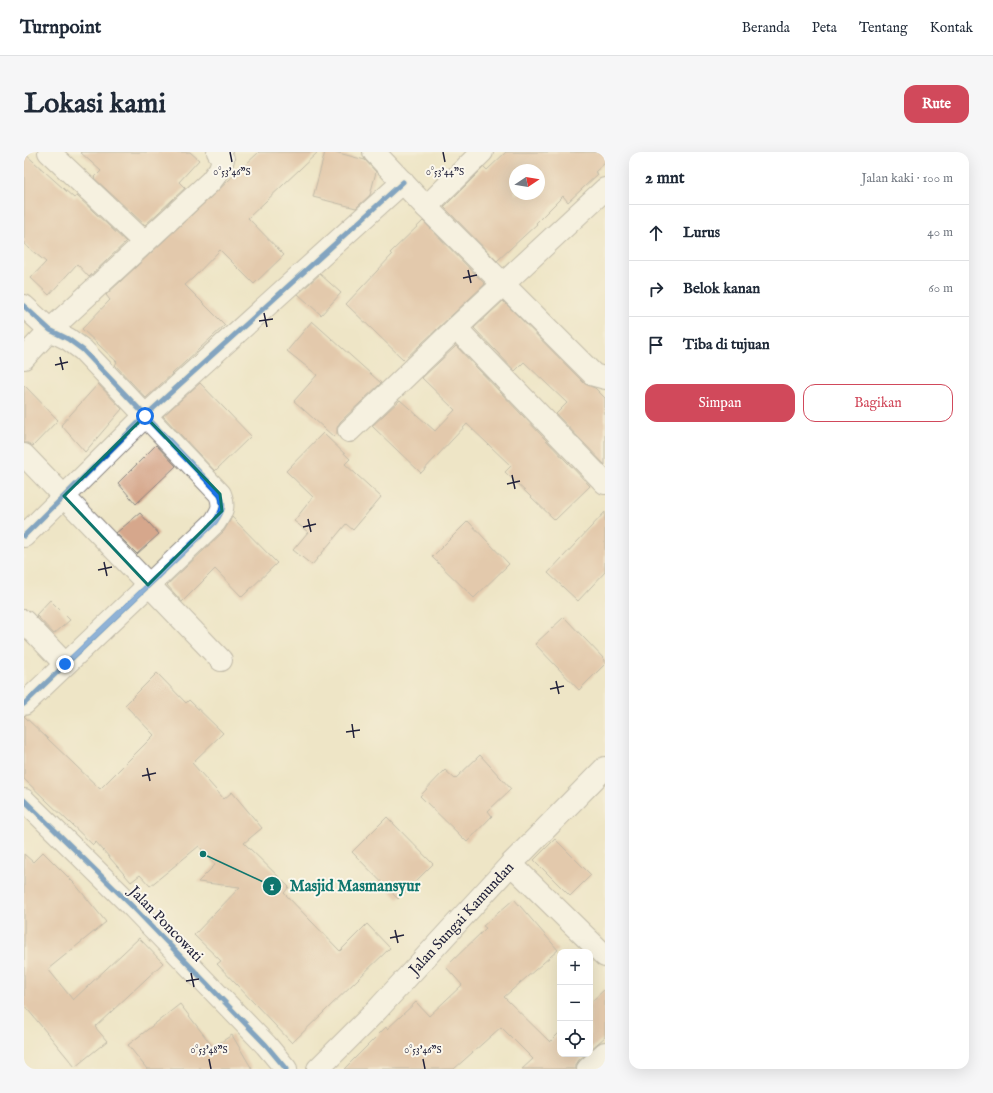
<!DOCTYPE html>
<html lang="id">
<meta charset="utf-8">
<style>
body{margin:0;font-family:"IM FELL English",serif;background:#f6f6f7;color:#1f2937}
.controls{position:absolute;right:12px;bottom:12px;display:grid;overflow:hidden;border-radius:8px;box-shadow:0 4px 16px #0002}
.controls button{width:36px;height:36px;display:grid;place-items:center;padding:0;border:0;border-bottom:1px solid #e0e1e3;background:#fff;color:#1f2937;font:20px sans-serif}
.compass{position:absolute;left:485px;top:12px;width:36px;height:36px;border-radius:50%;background:#fff;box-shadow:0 4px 16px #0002;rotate:78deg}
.stop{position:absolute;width:12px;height:12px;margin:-9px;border:3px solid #1a73e8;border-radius:50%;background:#fff}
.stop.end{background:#1a73e8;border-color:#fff;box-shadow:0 1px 4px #0008}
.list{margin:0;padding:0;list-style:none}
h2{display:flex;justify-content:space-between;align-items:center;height:52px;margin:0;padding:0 16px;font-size:17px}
h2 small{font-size:13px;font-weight:400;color:#747a83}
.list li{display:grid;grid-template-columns:26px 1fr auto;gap:12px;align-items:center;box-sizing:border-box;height:56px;padding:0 16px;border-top:1px solid #e0e1e3}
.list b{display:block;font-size:15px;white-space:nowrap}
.list em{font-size:13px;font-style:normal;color:#747a83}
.actions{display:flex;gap:8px;padding:12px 16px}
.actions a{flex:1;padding:9px 0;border:1px solid #d1495b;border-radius:12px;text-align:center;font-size:14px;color:#d1495b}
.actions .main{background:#d1495b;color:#fff}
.icon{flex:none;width:22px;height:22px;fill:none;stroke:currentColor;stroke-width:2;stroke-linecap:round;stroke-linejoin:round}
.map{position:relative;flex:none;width:581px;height:917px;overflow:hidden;border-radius:12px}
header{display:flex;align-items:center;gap:24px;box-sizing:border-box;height:56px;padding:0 20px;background:#fff;border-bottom:1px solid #e0e1e3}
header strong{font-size:19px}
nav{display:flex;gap:22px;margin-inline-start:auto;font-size:14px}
.intro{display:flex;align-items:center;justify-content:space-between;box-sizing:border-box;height:96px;padding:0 24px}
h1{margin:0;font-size:28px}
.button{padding:10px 18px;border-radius:12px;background:#d1495b;color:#fff;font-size:14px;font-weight:700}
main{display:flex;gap:24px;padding:0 24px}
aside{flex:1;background:#fff;border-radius:12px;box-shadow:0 4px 16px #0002}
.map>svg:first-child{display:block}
.building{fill:#d6a78c;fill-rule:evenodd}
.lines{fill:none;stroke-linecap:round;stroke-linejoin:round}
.street-casing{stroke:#888480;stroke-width:24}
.secondary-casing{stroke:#888480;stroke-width:24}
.highway-casing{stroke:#888480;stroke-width:24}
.street{stroke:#fff;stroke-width:22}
.secondary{stroke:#fff;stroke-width:22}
.highway{stroke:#fff;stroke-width:22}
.cycleway-casing{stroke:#fbf7ec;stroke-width:8}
.cycleway{stroke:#0057b8;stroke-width:5}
.route{stroke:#1a73e8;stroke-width:5}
.marked{fill:none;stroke:#0f766e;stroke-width:3;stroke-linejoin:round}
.ticks{fill:none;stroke:#22223b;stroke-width:1.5}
.labels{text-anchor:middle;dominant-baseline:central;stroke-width:4;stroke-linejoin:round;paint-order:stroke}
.street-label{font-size:15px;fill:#22223b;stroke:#fbf7ec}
.ticks-label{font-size:10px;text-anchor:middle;fill:#22223b;stroke:#fbf7ec;stroke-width:4;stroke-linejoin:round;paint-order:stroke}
.leader{fill:none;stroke:#0f766e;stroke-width:1.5}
.callout-dot{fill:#0f766e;stroke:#fbf7ec;stroke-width:1.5}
.mark-label{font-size:12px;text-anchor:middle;font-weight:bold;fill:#fff}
.callout-label{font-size:16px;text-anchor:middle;font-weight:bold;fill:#0f766e;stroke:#fbf7ec;stroke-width:4;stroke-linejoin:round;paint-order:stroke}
</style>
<header>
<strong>Turnpoint</strong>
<nav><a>Beranda</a><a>Peta</a><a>Tentang</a><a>Kontak</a></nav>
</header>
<div class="intro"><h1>Lokasi kami</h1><a class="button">Rute</a></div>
<main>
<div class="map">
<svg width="581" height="917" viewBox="0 0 581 917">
<rect width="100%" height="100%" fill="#fbf7ec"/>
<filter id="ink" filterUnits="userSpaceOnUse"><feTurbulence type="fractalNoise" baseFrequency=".025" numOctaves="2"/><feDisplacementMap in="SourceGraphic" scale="8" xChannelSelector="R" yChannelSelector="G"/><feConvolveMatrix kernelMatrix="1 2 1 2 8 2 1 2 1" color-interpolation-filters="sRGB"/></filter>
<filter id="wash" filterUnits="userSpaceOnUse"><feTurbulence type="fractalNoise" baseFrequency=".012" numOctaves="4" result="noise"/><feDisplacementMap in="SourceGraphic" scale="16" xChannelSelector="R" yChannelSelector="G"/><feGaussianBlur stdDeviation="0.9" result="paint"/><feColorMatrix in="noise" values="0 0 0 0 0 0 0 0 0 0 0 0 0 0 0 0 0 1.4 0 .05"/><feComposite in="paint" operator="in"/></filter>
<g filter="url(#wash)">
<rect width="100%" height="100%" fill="#eee5c6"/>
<g id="blocks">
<!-- building -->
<g class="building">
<path d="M56,0H166L175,8L155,30L161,36L121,73L70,26L77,19Z"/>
<path d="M235,0H294L224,66L260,103L230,132L196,98L169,126L161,133L201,173L122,246L91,213L93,210L58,177L86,148L82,143Z"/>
<path d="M301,0H311L341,8L352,20L346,43L332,56L289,45Z"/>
<path d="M482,0H581V11L571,20L574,22L544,50L539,44L512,71L513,72L473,109L420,55L460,15L463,18ZM491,18H515V42H491Z"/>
<path d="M0,1L50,46L53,44L102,90L65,125L53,112L25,143L7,126L22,110L0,92Z"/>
<path d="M399,69L461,132L380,208L322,152L368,103L366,101Z"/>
<path d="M296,122L317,141L297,163L274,142Z"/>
<path d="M479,149L561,232L571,236L581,246V313L532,262L543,251L500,210L491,219L450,176Z"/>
<path d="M288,169L357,231L316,270L313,276V282L310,285L270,249L293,223L263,199Z"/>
<path d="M432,194L566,334L531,368L481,320L487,314L443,272L397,321L348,274L376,248L411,279L431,258L398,226Z"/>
<path d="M176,231L227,284L191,319L139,264Z"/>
<path d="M74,232L98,257L61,300L37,273Z"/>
<path d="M0,233L34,268L9,294L4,291H0Z"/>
<path d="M299,281L326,307L321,312L357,345L329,378L322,372L288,413L269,398L284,380L270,369L289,345L262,319Z"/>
<path d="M132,293L152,314L112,352L94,331Z"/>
<path d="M581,360V420L554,449L524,421Z"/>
<path d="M116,361L135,382L113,402L92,381Z"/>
<path d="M208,365L253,411L218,445L191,417L158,450L143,433L200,379Z"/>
<path d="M444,369L485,412L450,446L408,405Z"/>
<path d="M26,448L46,468L30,482L12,463Z"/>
<path d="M540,465L581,508V512L555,538L511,492Z"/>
<path d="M133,521L162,551L165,548L199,581L168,611L200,647L208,640L238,676L220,691L265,735L260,741L316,799L343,772L366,796L268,891L193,812L197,809L170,783L216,735L174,730L191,713L175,694L126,734L116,723L107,730L72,690L69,693L0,627V564L76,637L130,583L101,553Z"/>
<path d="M456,603L487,637L464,659L468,664L443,690L396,644L421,618L431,627Z"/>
<path d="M363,665L409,712L374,747L328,700Z"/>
<path d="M531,687L567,723L546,744L510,708Z"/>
<path d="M19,700L51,732L82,770L24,817L49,848L115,786L139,811L71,875L83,889L51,915L0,853V702L9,710Z"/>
<path d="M490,747L534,798L480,845L526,890L536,880V902H562L555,908L552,913V917H498L509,907L477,875L430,917H320L362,875L363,877L392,850L405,864L438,833L422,815L462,776L459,774Z"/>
<path d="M581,837V885L566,898V851Z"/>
<path d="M156,852L189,895L208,883L228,917H123L104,893Z"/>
</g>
</g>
</g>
<g filter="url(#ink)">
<use href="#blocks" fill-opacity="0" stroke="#888480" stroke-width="1"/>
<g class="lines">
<defs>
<g id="street">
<path d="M25,0L120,90"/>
<path d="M350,0L402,55L570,223L581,226"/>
<path d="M402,55L458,0"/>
<path d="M0,154L26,178L44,187L59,198L196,342C201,355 198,359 191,370L0,552"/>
<path d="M432,176L581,331"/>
<path d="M0,206L26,178L187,29L196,17L199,7L194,0"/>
<path d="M325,279L432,176L581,37"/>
<path d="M0,303L197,508"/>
<path d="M0,384L121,264L379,30"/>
<path d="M0,469L41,512"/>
<path d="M0,648L110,756L242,893L262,917"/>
<path d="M564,917L581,901"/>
</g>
<path id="secondary" d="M487,712L581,616"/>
<g id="highway">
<path id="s1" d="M294,917L353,858L487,712L581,804"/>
</g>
</defs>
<!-- street casing -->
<use href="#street" class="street-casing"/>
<!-- secondary casing -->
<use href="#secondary" class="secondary-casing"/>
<!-- highway casing -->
<use href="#highway" class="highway-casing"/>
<!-- street -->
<use href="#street" class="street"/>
<!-- secondary -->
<use href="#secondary" class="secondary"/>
<!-- highway -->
<use href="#highway" class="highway"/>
<defs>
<g id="cycleway">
<path d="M0,154L26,178L44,187L59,198L196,342C201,355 198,359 191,370L0,552"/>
<path d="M0,384L121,264L379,30"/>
<path d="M0,648L110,756L242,893L262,917"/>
</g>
</defs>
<!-- cycleway casing -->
<use href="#cycleway" class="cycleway-casing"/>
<!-- cycleway -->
<use href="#cycleway" class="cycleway"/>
</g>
</g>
<g class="lines" filter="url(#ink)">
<!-- route -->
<path class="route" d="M41,512L191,370C198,359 201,355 196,342L121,264"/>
</g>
<!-- marked area -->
<path d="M0 0H581V917H0ZM121,264L196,342L198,359L124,433L40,344Z" fill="#eee5c6" fill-opacity=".55" fill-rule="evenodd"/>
<path class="marked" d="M121,264L196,342L198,359L124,433L40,344Z"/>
<!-- ticks -->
<path class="ticks" d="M206,0L208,10M419,0L421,10M444,118L447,131M439,126L453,123M240,161L243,175M235,169L249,167M36,205L39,218M31,213L44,210M488,323L491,337M483,332L496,329M284,367L287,380M279,375L292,372M80,410L83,424M74,418L88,415M532,529L535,542M526,537L540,534M328,572L330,586M322,580L336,578M123,616L126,629M118,624L132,621M371,778L374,791M366,786L380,783M167,821L170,835M162,829L175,827M185,907L187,917M399,907L401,917"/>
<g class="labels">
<!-- street labels -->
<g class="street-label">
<text stroke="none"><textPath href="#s1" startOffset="208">Jalan Sungai Kamundan</textPath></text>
<text transform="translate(142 772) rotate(46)">Jalan Poncowati</text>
</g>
</g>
<g class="ticks-label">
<text x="208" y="23">0°53'46"S</text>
<text x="421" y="23">0°53'44"S</text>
<text x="185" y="901">0°53'48"S</text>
<text x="399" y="901">0°53'46"S</text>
</g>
<!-- callouts -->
<path class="leader" d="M179 702L248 734"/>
<g class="callout-dot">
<circle cx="179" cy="702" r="4"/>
<circle cx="248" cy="734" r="10"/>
</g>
<g class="mark-label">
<text x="248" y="738">1</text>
</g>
<g class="callout-label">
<text x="331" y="739">Masjid Masmansyur</text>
</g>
</svg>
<div class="controls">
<button>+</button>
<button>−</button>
<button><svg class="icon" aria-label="locate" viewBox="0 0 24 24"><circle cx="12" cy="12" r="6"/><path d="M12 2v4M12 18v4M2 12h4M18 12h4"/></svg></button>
</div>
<svg class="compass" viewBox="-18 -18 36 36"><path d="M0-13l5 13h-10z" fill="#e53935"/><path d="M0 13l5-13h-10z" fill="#747a83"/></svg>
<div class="stop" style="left:121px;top:264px"></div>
<div class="stop end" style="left:41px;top:512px"></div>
</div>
<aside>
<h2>2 mnt<small>Jalan kaki · 100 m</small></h2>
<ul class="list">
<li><svg class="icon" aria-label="ahead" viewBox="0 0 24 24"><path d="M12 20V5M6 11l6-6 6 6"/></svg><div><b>Lurus</b></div><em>40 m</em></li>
<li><svg class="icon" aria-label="right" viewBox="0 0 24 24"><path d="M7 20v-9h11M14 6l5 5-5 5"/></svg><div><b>Belok kanan</b></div><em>60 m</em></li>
<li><svg class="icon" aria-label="arrive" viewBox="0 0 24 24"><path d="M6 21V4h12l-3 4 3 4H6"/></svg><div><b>Tiba di tujuan</b></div></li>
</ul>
<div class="actions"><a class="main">Simpan</a><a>Bagikan</a></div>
</aside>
</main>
